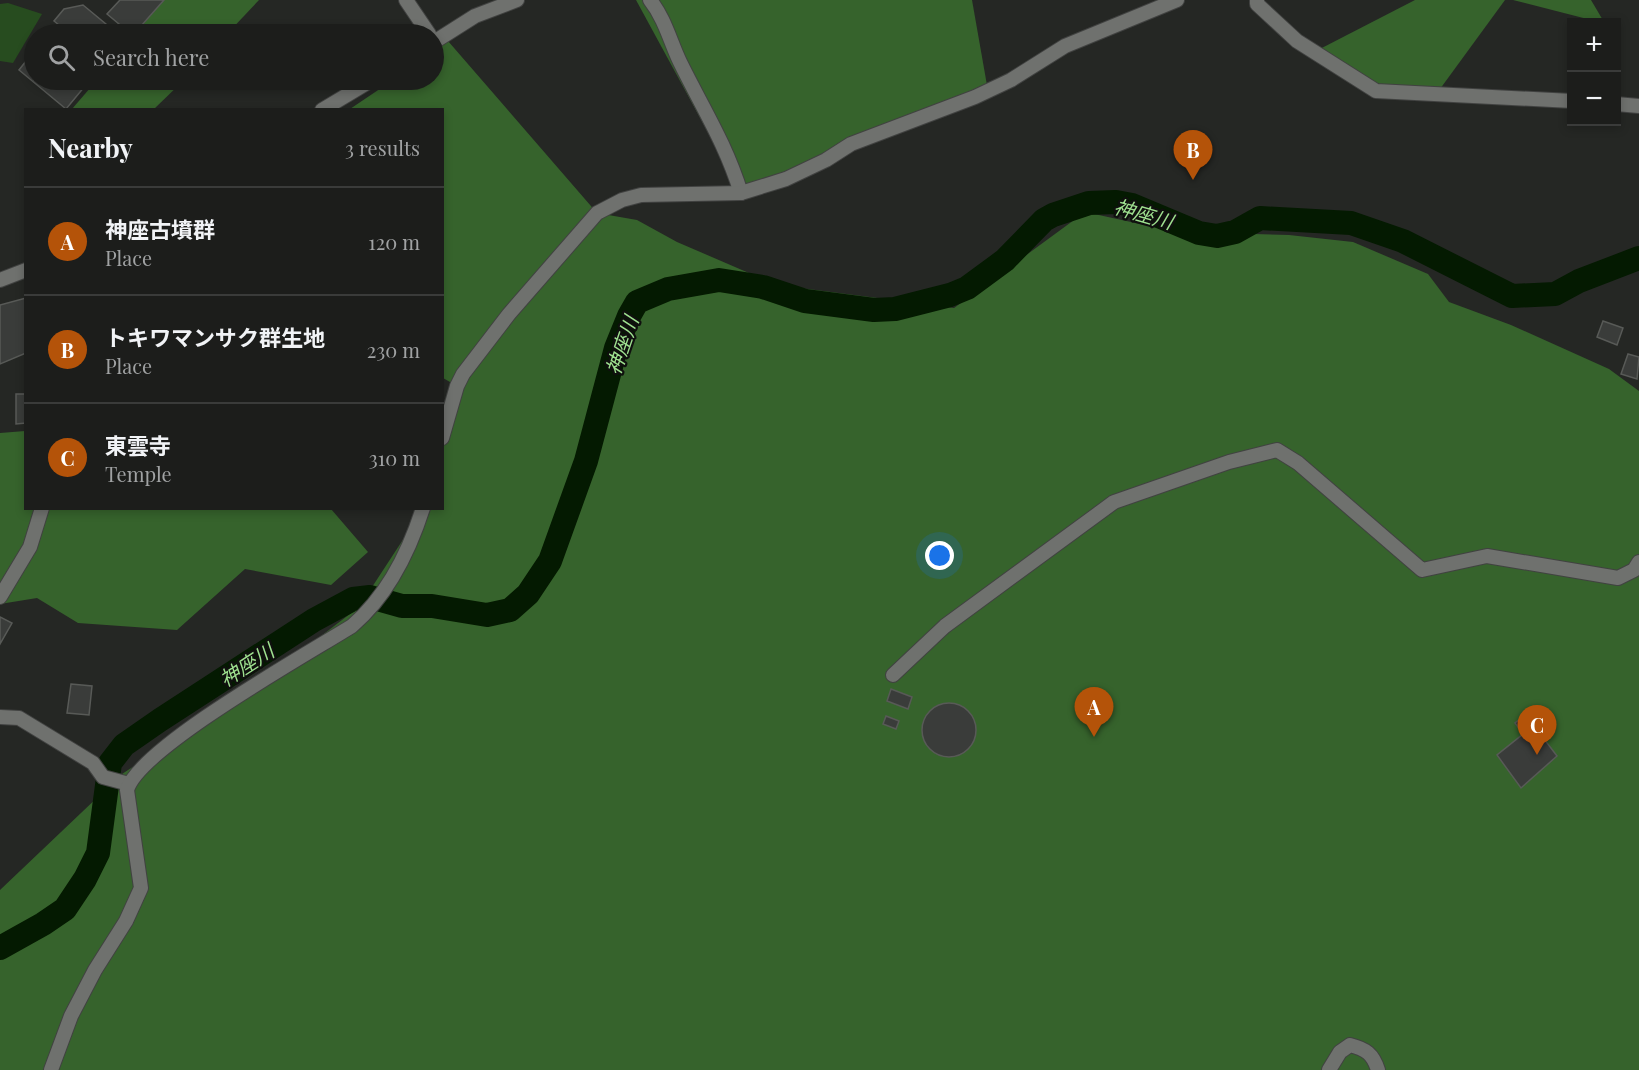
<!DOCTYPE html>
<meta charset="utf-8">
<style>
body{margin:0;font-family:"Playfair Display","Noto Sans JP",serif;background:#292a28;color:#f1f3f6}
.controls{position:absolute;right:18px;top:18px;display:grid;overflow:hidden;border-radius:0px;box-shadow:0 3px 9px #0003}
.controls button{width:54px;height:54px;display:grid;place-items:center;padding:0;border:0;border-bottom:2px solid #3a3b3a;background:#1c1d1b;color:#f1f3f6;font:30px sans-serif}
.you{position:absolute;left:940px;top:556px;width:21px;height:21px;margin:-15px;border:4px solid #fff;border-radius:50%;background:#1a73e8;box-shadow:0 0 0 9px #1a73e833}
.badge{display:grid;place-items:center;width:39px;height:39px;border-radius:50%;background:#b45309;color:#fff;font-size:20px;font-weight:700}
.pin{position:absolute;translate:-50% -50px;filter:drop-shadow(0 2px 3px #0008)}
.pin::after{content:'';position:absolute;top:32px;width:21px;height:18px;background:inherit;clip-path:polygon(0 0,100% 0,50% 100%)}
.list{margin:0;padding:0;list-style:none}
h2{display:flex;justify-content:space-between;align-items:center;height:78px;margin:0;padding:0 24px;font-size:26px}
h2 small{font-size:20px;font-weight:400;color:#a0a2a3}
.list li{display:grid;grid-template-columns:39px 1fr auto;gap:18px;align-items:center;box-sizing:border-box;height:108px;padding:0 24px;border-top:2px solid #3a3b3a}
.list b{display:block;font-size:22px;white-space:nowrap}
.list p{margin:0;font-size:20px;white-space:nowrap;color:#a0a2a3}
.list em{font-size:20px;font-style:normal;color:#a0a2a3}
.icon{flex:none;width:33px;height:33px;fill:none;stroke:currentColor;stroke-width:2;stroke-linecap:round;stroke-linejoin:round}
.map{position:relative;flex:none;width:1639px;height:1070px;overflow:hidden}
.search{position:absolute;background:#1c1d1b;box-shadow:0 3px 9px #0003;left:24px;top:24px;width:420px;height:66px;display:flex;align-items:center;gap:15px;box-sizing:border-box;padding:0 21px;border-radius:33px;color:#a0a2a3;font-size:22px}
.panel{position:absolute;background:#1c1d1b;box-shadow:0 3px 9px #0003;left:24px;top:108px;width:420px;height:402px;border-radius:0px}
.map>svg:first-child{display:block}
.green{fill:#274c1f}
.forest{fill:#36632c}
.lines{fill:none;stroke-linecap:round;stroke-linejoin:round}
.river{stroke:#041a01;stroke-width:24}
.building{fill:#3a3c3a;stroke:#585a57;stroke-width:1.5}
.minor-casing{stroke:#414241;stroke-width:16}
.minor{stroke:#6f716e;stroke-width:14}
.labels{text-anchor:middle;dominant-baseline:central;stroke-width:4.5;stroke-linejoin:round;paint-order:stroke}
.water-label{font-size:20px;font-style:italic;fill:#9ee08f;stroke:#0f100e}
</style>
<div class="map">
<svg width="1639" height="1070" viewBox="0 0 1639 1070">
<rect width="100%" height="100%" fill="#252724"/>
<!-- green -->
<path class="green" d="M8,3L42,14L13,63L0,61V4Z"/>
<!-- forest -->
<g class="forest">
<path d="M164,0H259L227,34H135Z"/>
<path d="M636,0H972L988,91L741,193Z"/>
<path d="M1415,0H1505L1440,89L1376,91L1314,52Z"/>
<path d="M1513,0H1591L1604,22H1599Z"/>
<path d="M448,41L597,213L637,220L677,242L777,285L954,308L1085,212L1177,232L1289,235L1353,242L1428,274L1449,302L1511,325L1609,369L1639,391V1070H0V890L122,774L257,685L359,607L423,509L442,508L443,437L457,386L443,378L442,110L350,109L393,80H434V51Z"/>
<path d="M97,80H184L154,109H72Z"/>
<path d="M25,431L26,508L331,509L368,552L331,585L245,569L177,630L78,623L37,598L0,604V433Z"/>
</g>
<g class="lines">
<!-- river -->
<path class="river" d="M0,948L43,924L65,909L85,879L98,853L110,763L124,745L160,720L314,620L353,599L370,597L402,606H432L487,615L510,610L528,594L550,561L586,461L616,348L629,316L637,302L668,289L719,280L763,287L805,301L874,310L895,309L950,295L967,288L1005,260L1044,220L1053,215L1089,203L1116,202L1132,205L1199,233L1217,236L1235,232L1260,218L1351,223L1403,241L1512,296L1555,294L1579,281L1639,258"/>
</g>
<!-- building -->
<g class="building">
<path d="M120,0H164L134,34H131L107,14Z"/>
<path d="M83,5L118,34H70L54,21L64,9Z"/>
<path d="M34,51V80H90L66,109L19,70Z"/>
<path d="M26,298V353L0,364V305Z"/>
<path d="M1603,321L1623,328L1617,345L1597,337Z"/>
<path d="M1628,354L1639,357L1637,379L1621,374Z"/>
<path d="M16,394H26V423L16,424Z"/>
<path d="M0,617L12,623L0,644Z"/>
<path d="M71,684L92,686L89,715L67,713Z"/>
<path d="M891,689L912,697L908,709L887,701Z"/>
<circle cx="949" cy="730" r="27"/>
<path d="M1536,706L1554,732L1544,739L1557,756L1521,788L1497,755L1523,734L1515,723Z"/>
<path d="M886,716L899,721L896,729L883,724Z"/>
</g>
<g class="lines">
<defs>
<g id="minor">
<path d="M406,0L429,34"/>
<path d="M650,0C665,19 670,41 680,62C703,109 725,142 741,193"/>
<path d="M1257,0V4L1297,41L1376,91L1572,101"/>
<path d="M434,42L475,16L517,0"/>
<path d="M1616,104L1639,106"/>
<path d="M322,110L372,80"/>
<path d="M0,280L26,270"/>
<path d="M442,438L457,386L463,374L509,314L597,213L622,200L641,195L741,193L786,179L826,160L851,144L975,97L1011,80L1065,46L1177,0"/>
<path d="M0,597L30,547L42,508"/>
<path d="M893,675L945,626L1114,502L1229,462L1277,450L1298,463L1422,570L1487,556L1618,578L1634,570L1639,562"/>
<path d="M0,717L19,718L93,763L103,777L129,784"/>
<path d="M51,1070L71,1016L95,970L126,921L141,888L127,790C139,748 309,653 352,626C387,596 409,552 423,508"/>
<path d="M1329,1070L1340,1052L1350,1045C1366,1049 1373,1054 1378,1070"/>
</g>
</defs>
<!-- minor casing -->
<use href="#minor" class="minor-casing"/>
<!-- minor -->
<use href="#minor" class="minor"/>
</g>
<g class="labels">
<!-- water labels -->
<g class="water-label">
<text transform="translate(1144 213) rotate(16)">神座川</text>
<text transform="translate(621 345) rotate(-71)">神座川</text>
<text transform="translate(246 664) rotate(-33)">神座川</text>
</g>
</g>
</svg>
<div class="controls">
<button>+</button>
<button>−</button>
</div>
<div class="you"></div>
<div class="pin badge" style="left:1094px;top:737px">A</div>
<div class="pin badge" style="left:1193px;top:180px">B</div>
<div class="pin badge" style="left:1537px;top:755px">C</div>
<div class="search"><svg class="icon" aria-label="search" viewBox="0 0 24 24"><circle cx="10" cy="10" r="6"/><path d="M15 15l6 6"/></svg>Search here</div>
<section class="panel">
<h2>Nearby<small>3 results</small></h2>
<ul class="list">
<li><span class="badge">A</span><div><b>神座古墳群</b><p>Place</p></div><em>120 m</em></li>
<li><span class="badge">B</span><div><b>トキワマンサク群生地</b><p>Place</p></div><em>230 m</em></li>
<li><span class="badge">C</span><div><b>東雲寺</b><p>Temple</p></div><em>310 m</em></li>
</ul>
</section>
</div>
